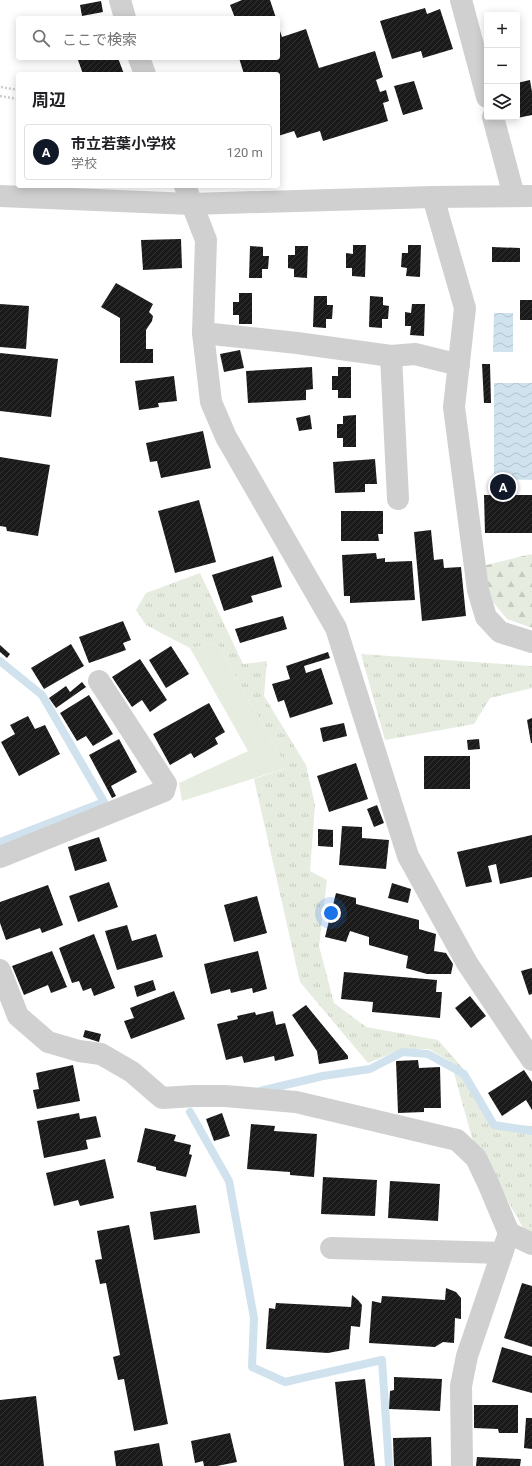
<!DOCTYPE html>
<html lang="ja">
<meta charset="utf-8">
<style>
body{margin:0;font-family:Roboto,"Noto Sans JP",sans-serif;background:#f2f2f2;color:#202124}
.controls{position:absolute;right:12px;top:12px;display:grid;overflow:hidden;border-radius:4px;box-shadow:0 2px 10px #0003}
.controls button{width:36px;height:36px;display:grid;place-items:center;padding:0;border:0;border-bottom:1px solid #e0e0e0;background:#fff;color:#202124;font:20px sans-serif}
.you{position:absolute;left:331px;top:913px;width:14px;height:14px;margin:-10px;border:3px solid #fff;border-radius:50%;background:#1a73e8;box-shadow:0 0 0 6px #1a73e833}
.badge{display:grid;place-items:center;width:26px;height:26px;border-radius:50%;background:#111827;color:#fff;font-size:13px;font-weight:700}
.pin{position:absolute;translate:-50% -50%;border:2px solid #fff;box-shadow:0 1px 4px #0006}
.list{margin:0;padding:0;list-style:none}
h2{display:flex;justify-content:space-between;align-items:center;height:52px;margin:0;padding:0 16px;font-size:17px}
h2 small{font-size:13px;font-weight:400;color:#757577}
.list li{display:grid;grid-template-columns:26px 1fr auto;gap:12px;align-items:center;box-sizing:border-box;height:56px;margin:0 8px 8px;padding:0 8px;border:1px solid #e0e0e0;border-radius:4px}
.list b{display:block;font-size:15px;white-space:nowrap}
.list p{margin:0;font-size:13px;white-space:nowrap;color:#757577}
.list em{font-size:13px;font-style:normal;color:#757577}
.icon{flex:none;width:22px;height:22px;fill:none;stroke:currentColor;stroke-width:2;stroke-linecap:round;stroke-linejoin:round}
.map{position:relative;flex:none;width:532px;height:1466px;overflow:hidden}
.search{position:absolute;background:#fff;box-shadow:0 2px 10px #0003;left:16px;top:16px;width:264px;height:44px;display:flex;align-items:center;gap:10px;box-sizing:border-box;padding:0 14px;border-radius:4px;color:#757577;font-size:15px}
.panel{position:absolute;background:#fff;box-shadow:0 2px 10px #0003;left:16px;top:72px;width:264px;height:116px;border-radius:4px}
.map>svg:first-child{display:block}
.grass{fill:url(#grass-tufts)}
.forest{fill:url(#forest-firs)}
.garden{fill:#e6ecdf}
.water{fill:url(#water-waves)}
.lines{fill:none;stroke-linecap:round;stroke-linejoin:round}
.stream{stroke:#cfe2ee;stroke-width:8}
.building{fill:url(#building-hatch)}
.path{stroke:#cdcdcd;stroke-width:2.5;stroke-dasharray:2 2;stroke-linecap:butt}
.minor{stroke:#d0d0d0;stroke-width:22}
</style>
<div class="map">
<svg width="532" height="1466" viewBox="0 0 532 1466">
<defs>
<pattern id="grass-tufts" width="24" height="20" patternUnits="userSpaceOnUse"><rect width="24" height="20" fill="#e6ecdf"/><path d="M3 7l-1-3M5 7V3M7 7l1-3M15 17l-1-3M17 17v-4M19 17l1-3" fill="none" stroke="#c6cbc0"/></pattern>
<pattern id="forest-firs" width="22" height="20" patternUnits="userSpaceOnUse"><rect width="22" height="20" fill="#e6ecdf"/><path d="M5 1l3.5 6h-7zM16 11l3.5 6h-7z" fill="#c6cbc0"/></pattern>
<pattern id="water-waves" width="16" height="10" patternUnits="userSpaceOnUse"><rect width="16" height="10" fill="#cfe2ee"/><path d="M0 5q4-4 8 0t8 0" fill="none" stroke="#b2c2cd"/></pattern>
<pattern id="building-hatch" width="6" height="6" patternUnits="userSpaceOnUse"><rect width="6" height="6" fill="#1a1a1a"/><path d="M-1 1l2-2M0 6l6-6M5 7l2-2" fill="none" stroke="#333"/></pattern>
</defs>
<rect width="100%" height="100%" fill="#fff"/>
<!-- grass -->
<g class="grass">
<path d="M200,573L243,664L267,661L264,696L306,765L315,805L310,871L327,880L319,946L334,1003L366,1027L438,1040L467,1073L495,1122L532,1126V1235L526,1233L472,1138L451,1062L429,1049H403L368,1063L300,982L254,779L287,768L217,643L190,648L146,625L136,610L146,593Z"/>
<path d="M361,654L532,666V688L490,698L474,724L385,740Z"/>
</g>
<!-- forest -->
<path class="forest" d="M531,554L532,555V628L507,619L493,602L482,566Z"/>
<!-- garden -->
<path class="garden" d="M217,643L287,768L182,801L179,783L248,751L190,648Z"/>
<!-- water -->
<g class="water">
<path d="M494,313H513V352H493Z"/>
<path d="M494,383H532V480L494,479Z"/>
</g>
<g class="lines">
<!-- stream -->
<g class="stream">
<path d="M0,661L42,695L104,802L0,842"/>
<path d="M260,1091L323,1076L370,1069L403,1052L428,1054L464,1074L494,1125L532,1131"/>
<path d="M190,1112L229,1181L254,1318L252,1367L285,1382L382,1360L389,1466"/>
</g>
</g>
<!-- building -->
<g class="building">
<path d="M242,0H270L276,18H235L230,5Z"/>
<path d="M101,1L103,12L82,16L80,5Z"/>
<path d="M425,8L427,14L440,9L453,49L423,58L421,51L392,59L380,21Z"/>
<path d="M278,25L282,37L306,29L319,68L375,51L383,77L376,80L380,92L386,90L389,101L383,103L388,121L323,141L320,131L297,138L294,131L278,136V74H244L239,58H278Z"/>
<path d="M83,58H118L124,74H83L78,60Z"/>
<path d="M530,80L532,92V115L517,118V83Z"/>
<path d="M414,81L423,109L403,115L394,86Z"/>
<path d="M181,239L182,268L143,270L141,240Z"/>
<path d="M353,245H366L365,277L352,276V268H346V253L353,254Z"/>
<path d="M408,245H421L420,277L406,276L407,268L401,267L402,253H408Z"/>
<path d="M250,246L263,247V256H269L268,269H262V278H249Z"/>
<path d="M295,246H308L307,278L294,277V269L288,268V255H295Z"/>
<path d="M492,247L520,248V262H492Z"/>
<path d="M116,283L153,304L149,312L153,316L152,321L146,330V349H153V363H120V318L101,307Z"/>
<path d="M239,293H252V324H239V315H233V302H239Z"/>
<path d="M314,296H327V305H333L332,319H326V328L313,327Z"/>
<path d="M370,296L383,297V305L389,306L388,319H382V328L369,327Z"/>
<rect x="520" y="300" width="12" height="20"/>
<path d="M0,304L29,306L26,349L0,347Z"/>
<path d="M412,304H425L424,336L410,335L411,326H405V312L411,313Z"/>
<path d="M240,350L244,368L224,372L220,354Z"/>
<path d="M0,353L58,359L51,417L0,411Z"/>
<path d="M482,364H490L491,403H484Z"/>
<path d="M312,367L313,389L306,390V400L248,403L246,371Z"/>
<path d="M338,367H351V398H338V390H332V376H338Z"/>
<path d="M174,376L177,401L158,403L159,407L139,410L135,381Z"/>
<path d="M310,415L312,429L299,431L296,418Z"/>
<path d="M356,415V447H343V438H337V424H343V416Z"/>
<path d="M203,431L211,468L161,478L157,461L150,462L146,443Z"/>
<path d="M0,457L50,465L38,536L7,531L6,527L0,526Z"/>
<path d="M375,459L377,484H365V492L335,493L333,462Z"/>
<path d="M484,495H532V533H485Z"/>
<path d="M199,500L216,562L175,573L158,511Z"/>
<path d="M341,511H383V534H378L379,541H341Z"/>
<path d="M431,530L434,560L443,559L444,568L461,567L466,616L422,621L414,532Z"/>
<path d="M376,553L377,559L385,558V562L412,561L415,600L350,603V596H344L342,555Z"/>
<path d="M273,556L282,587L251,596L253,602L224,611L212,575Z"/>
<path d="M283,616L287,629L240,643L235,629Z"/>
<path d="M123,621L131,640L123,643L126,650L89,663L79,637Z"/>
<path d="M71,644L84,666L44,689L31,668Z"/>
<path d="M0,645L10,654L7,658L0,652Z"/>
<path d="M171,646L189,674L166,688L149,660Z"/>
<path d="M328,652L330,658L304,666L306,673L321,668L333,704L290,718L284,700L278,702L272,684L290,679L286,666Z"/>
<path d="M140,659L167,700L150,712L142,700L132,707L112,677Z"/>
<path d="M82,682L86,687L56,708L49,698L66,686L70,692Z"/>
<path d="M89,695L113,734L93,746L86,736L77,741L60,713Z"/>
<path d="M209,703L225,732L215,738L218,744L194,758L191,753L170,765L153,734Z"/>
<path d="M28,716L35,729L45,725L60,754L19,776L1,742L15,734L10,725Z"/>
<path d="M532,718V743H531L527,720Z"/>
<path d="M344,723L347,736L323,742L320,728Z"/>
<path d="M119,739L137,772L111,786L116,796L112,798L89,755Z"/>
<path d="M479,739L480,749L468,750L467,740Z"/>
<rect x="424" y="756" width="46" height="33"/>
<path d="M356,763L368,799L329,812L317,776Z"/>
<path d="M377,805L384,823L374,827L367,809Z"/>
<path d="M342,826L362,827V838L389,840L386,869L339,865Z"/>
<path d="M318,829L333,830V847L318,846Z"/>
<path d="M532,835V877L500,884L496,864L488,866L492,882L466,887L457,852Z"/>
<path d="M99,837L107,861L75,871L68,847Z"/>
<path d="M109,882L118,907L78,922L69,896Z"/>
<path d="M392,883L411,889L408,903L388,898Z"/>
<path d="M48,885L63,925L42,933L40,928L6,940L0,923V902Z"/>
<path d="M336,893L356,898V904L419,920V929L436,934L434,951L446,953L453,964L451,974H427L406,968L408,956L369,945V937L350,931L346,942L325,937Z"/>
<path d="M257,896L267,933L234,942L224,905Z"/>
<path d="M127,925L132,941L156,934L163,957L117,970L105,931Z"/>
<path d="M94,934L115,988L94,996L91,988L83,991L79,981L72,983L59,948Z"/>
<path d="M52,951L67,987L51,993L48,985L24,995L12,966Z"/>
<path d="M258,951L267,989L253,993L252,988L231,993L230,989L211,994L204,964Z"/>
<path d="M532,968V994L529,995L521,971Z"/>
<path d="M344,972L437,980L436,992H442L440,1018L372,1012L373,1002L341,999Z"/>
<path d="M153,980L156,990L137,997L134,986Z"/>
<path d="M174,991L185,1019L131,1039L124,1021L134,1018L130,1008Z"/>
<path d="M470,996L486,1016L471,1028L455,1008Z"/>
<path d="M306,1005L348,1056V1059L319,1064L317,1051L292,1015Z"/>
<path d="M273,1011L276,1025L285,1023L294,1056L275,1061L274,1056L244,1063L242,1056L226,1060L217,1024L238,1019L237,1016L255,1012L256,1015Z"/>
<path d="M85,1030L101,1034L99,1042L83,1037Z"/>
<path d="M418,1060L419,1068L440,1067L441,1108H424V1112L398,1113L396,1061Z"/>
<path d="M73,1065L80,1101L37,1109L33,1090L39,1089L36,1073Z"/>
<path d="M524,1070L532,1082V1110L526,1100L502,1116L488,1093Z"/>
<path d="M79,1113L80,1119L96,1116L101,1137L86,1140L88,1149L44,1158L37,1121Z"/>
<path d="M222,1113L230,1136L214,1141L206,1119Z"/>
<path d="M251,1124L275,1126L274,1131L317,1134L314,1177L290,1175V1172L247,1169Z"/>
<path d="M145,1128L176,1135L174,1141L191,1145L189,1154L192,1155L186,1177L156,1170V1167L137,1162Z"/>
<path d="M105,1159L114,1198L80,1206L78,1200L54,1206L46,1173Z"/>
<path d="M323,1177L377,1180L375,1216L321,1214Z"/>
<path d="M390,1181L440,1184L438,1221L388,1218Z"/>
<path d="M196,1205L200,1233L154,1240L150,1212Z"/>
<path d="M129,1225L168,1424L134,1431L124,1379L118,1380L113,1357L120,1355L106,1283L100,1284L95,1260L102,1259L97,1231Z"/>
<path d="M522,1283L532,1286V1347L504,1338Z"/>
<path d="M446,1288L456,1292L461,1298V1319L455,1318L454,1343L443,1342L435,1347L369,1343L372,1301L381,1303L382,1296L445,1300Z"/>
<path d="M352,1295L358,1300L362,1305L360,1327L351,1326L349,1349L328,1353L266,1349L269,1308L275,1309L276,1303L351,1307Z"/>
<path d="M502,1347L532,1356V1393L492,1382Z"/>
<path d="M394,1377L442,1379L440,1411L389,1409L390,1391L394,1390Z"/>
<path d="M365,1379L375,1466H344L335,1382Z"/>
<path d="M36,1396L44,1466H0V1400Z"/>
<path d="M474,1405H518V1433H499L498,1429L474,1428Z"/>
<path d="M526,1418H532V1449L524,1448Z"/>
<path d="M230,1433L237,1462L217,1466H204L203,1461L195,1463L191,1441Z"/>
<path d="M431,1437L432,1466H394L393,1438Z"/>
<path d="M159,1443L163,1466H116L114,1451Z"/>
<path d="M477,1457L521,1459L520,1466H476Z"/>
</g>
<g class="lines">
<!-- path -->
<g class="path">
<path d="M1,87L18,90"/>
<path d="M0,96L18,99"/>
</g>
<!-- minor -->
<g class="minor">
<path d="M120,0L125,18"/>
<path d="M461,0L487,97"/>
<path d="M139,58L145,74"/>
<path d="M493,117L514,196"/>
<path d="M185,186L206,240L203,333L211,402L226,437L336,628L408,856L467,963L532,1060"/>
<path d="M0,196L191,204L433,197L532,196"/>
<path d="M433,197L465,308L454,407L478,590L486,617L500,632L532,642"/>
<path d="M203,333L297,343L391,356L415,354L459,365"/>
<path d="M391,356L398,499"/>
<path d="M0,857L164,791L166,784L99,681"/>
<path d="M0,970L18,1016L48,1042L79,1051L101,1054L132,1072L162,1098L194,1096H225L296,1102L457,1140L476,1158L488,1183L509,1233L532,1244"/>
<path d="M331,1248L502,1253"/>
<path d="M462,1466L461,1386L467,1356L509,1233"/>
</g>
</g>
</svg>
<div class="controls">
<button>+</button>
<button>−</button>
<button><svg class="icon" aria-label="layers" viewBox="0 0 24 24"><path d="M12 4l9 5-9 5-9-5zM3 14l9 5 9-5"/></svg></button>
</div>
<div class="you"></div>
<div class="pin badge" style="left:503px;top:487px">A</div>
<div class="search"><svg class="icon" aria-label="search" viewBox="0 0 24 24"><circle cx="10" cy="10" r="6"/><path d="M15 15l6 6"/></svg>ここで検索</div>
<section class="panel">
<h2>周辺<small></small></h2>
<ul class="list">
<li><span class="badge">A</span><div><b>市立若葉小学校</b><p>学校</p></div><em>120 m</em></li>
</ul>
</section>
</div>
